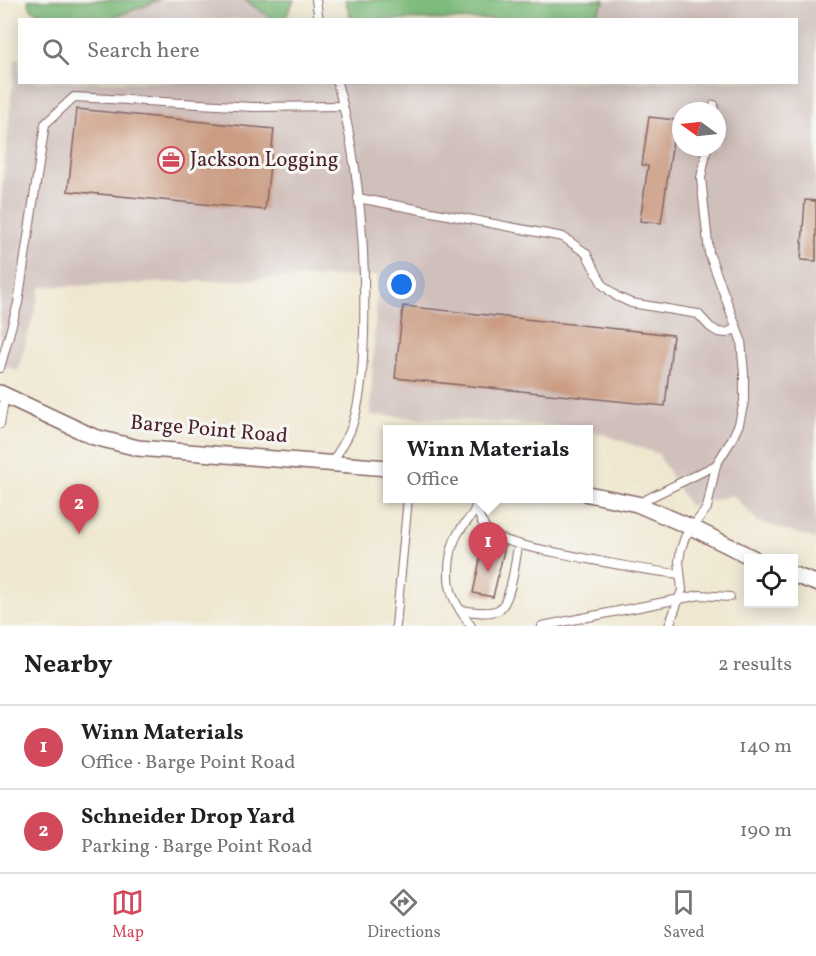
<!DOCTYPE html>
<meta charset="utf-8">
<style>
body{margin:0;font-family:Vollkorn,serif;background:#f2f2f2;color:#202124}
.controls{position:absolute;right:18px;bottom:18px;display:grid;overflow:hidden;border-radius:0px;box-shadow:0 3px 15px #0003}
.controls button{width:54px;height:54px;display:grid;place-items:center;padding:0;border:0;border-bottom:2px solid #e0e0e0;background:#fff;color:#202124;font:30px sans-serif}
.compass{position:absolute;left:672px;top:102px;width:54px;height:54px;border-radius:50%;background:#fff;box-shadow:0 3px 15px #0003;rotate:285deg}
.you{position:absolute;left:402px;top:285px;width:21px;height:21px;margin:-15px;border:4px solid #fff;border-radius:50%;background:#1a73e8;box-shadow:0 0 0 9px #1a73e833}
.badge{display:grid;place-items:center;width:39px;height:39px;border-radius:50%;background:#d1495b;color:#fff;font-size:20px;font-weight:700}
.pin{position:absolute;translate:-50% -50px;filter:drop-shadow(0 2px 3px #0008)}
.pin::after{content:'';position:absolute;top:32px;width:21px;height:18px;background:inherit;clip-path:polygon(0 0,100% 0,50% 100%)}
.popup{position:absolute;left:383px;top:425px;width:210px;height:78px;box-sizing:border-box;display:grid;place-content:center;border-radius:0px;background:#fff;filter:drop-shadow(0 2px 4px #0005);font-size:20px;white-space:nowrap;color:#757577}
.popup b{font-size:22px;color:#202124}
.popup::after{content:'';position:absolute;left:50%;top:100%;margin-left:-12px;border:12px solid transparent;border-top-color:#fff}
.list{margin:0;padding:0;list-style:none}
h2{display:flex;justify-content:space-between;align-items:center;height:78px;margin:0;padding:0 24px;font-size:26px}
h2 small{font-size:20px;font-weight:400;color:#757577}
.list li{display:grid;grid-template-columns:39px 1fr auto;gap:18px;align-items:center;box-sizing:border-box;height:84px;padding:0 24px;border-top:2px solid #e0e0e0}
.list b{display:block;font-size:22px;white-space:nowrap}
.list p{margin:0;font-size:20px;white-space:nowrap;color:#757577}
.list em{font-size:20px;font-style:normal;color:#757577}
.icon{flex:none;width:33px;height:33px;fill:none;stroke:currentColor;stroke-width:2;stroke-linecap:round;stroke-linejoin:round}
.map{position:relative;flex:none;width:816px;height:626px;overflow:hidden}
.search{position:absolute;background:#fff;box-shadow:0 3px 15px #0003;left:18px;right:18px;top:18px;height:66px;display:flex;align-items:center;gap:15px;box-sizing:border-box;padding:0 21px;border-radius:0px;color:#757577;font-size:22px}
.sheet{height:246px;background:#fff}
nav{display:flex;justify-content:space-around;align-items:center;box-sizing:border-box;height:84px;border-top:2px solid #e0e0e0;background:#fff;font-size:16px;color:#757577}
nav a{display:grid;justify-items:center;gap:3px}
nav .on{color:#d1495b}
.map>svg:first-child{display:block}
.industrial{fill:#d0c0bc;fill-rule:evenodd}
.forest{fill:#7fbc7d;stroke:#646e54;stroke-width:1.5}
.building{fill:#cb9b82}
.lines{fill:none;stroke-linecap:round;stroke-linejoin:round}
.service-casing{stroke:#846564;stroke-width:10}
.minor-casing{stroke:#846564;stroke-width:18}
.service{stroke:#fff;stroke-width:8}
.minor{stroke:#fff;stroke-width:15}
.labels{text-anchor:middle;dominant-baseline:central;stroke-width:6;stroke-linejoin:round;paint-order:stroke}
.poi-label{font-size:21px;fill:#4a1f2b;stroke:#f6f6f2;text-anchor:start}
.street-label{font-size:21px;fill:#4a1f2b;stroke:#f6f6f2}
</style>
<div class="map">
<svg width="816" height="626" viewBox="0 0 816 626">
<rect width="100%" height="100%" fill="#f6f6f2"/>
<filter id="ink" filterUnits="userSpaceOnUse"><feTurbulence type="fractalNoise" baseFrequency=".0167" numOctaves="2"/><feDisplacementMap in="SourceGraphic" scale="12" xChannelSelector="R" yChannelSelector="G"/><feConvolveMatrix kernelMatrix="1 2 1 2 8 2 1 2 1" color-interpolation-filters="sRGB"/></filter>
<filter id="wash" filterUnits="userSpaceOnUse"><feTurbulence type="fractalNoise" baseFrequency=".008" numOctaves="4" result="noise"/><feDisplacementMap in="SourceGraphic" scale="24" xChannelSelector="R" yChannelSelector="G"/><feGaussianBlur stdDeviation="1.35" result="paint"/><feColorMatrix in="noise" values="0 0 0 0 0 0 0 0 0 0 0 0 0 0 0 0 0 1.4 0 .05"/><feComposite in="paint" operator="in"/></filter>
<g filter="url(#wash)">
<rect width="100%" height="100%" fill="#efe7cf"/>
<!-- industrial -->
<g class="industrial">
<path d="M160,0H245L273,19L108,20Z"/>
<path d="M605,0H816V539L759,522L732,495L689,506L658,454L583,427L370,415L378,275L41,287L18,371L0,364V214L15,59L19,58L20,82H796V20L593,19ZM681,111H717V147H681Z"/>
</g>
<!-- forest -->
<g class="forest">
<path d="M28,0H160L108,19H51L31,9Z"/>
<path d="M245,0H294L285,19H273Z"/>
<path d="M345,0H605L593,19L352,20Z"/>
</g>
<g id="blocks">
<!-- building -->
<g class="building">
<path d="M77,109L274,129L265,210L68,191Z"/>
<path d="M649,117L676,120L661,223L640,221L648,166L642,165Z"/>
<path d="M805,200L816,201V261L801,260Z"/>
<path d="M403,306L673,335L665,406L395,378Z"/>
<path d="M492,544L505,546L493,597L473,593L482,550L490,552Z"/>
</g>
</g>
</g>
<g filter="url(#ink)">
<use href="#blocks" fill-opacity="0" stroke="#846564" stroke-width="1.5"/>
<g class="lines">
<defs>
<g id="service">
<path d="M316,0L319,20"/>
<path d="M713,111L714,105"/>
<path d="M358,198L563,237L586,253L603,285L616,296L631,303L698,314L710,327L718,332L726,333L737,328"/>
<path d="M0,368L18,303L45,124L74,97L253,107L343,106"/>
<path d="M0,424L5,395"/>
<path d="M332,462C339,451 348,439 352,426C362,397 363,362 364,331C366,249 359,162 337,82"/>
<path d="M639,503L716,465"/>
<path d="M477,507C479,516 482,526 489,532C505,545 562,553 583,558C615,564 647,571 680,574"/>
<path d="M460,610C471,611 487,615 498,610C510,604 515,565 517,552"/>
<path d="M396,626L408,498"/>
<path d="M471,626C464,616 456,606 452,594C446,575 449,546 460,530C468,519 477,513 477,498"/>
<path d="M542,626L700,595L730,597"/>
<path d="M669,626L682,590L679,561L681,549L685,537L707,508L716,465L731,441L739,424L744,401V374L741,340L709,253L701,178L707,147"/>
</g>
<g id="minor">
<path d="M0,393L94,437L138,448L388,468"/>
<path d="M588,494L637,504L693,528L753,558"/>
<path d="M794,575L816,583"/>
</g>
</defs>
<!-- service casing -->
<use href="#service" class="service-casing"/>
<!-- minor casing -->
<use href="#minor" class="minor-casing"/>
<!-- service -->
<use href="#service" class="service"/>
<!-- minor -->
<use href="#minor" class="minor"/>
</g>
</g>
<!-- icons -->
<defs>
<symbol id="office-ring" viewBox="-11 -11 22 22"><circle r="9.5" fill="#f6f6f2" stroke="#d1495b" stroke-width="1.5"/><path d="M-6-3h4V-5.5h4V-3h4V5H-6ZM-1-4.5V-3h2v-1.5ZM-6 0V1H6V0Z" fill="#d1495b"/></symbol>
</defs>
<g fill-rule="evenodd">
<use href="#office-ring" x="156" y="145" width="30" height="30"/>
</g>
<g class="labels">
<!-- poi labels -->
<g class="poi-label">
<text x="190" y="160">Jackson Logging</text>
</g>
<!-- street labels -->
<g class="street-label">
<text transform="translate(209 430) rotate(5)">Barge Point Road</text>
</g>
</g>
</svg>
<div class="controls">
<button><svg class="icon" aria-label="locate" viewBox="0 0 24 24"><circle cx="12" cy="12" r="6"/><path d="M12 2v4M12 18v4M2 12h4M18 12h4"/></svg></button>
</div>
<svg class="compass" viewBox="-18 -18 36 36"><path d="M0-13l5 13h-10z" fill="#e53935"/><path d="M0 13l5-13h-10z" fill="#757577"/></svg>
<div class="you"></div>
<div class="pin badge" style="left:488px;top:572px">1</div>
<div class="popup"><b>Winn Materials</b>Office</div>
<div class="pin badge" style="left:79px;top:534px">2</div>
<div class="search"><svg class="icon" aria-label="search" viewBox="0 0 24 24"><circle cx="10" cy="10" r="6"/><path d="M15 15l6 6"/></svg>Search here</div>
</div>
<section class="sheet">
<h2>Nearby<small>2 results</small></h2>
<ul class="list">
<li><span class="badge">1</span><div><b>Winn Materials</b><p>Office · Barge Point Road</p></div><em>140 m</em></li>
<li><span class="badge">2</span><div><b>Schneider Drop Yard</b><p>Parking · Barge Point Road</p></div><em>190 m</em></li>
</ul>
</section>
<nav>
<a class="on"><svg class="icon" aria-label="map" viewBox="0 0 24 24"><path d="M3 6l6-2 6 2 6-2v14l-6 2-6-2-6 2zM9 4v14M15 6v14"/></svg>Map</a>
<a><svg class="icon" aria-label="directions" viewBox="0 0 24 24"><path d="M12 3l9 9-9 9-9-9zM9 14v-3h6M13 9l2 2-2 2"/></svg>Directions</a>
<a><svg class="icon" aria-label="saved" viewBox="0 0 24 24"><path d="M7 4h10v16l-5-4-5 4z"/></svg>Saved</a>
</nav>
